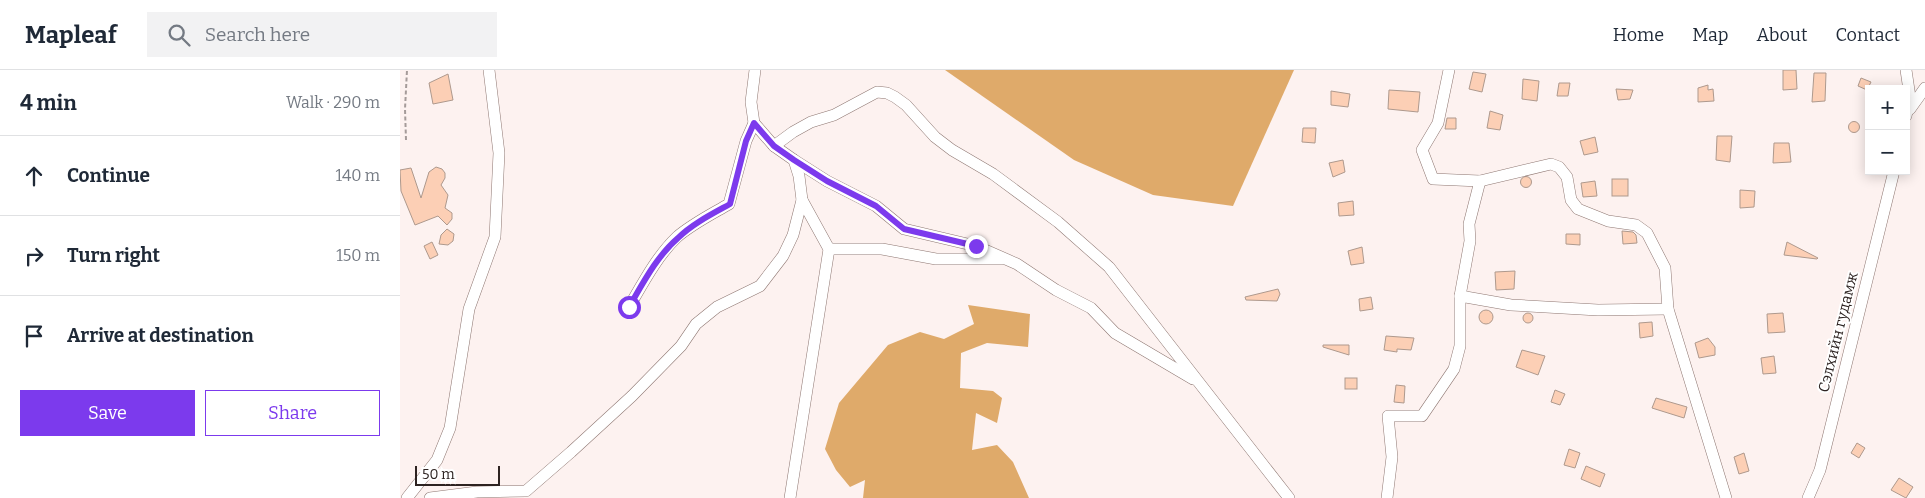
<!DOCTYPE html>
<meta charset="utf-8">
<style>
body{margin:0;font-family:Bitter,serif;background:#f2f2f3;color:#1f2937}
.controls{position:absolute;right:15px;top:15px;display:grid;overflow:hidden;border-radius:0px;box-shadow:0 2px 12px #0003}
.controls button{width:45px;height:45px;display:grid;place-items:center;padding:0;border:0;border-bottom:1px solid #e0e1e3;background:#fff;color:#1f2937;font:25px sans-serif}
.scale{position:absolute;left:15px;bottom:12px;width:85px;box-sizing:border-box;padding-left:5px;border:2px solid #2d2321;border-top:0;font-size:14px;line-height:18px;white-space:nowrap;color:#2d2321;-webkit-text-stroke:4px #fff;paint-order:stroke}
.stop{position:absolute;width:15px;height:15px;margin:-11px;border:4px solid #7c3aed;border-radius:50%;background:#fff}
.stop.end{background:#7c3aed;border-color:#fff;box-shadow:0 1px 5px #0008}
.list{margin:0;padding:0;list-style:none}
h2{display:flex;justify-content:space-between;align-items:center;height:65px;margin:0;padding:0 20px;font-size:21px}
h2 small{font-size:16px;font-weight:400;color:#747a83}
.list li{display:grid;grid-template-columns:32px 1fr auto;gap:15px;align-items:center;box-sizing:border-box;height:80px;padding:0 20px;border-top:1px solid #e0e1e3}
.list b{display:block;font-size:19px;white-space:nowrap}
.list em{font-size:16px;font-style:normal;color:#747a83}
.actions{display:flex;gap:10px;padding:15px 20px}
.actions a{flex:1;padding:11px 0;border:1px solid #7c3aed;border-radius:0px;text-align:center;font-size:18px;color:#7c3aed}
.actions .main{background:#7c3aed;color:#fff}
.icon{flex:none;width:28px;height:28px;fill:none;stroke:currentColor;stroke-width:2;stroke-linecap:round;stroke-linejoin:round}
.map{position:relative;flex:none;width:1525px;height:428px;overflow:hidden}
header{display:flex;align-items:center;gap:30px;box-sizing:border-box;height:70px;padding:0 25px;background:#fff;border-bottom:1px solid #e0e1e3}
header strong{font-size:24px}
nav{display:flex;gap:28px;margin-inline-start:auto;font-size:18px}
.search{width:350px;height:45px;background:#f2f2f3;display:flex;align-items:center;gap:12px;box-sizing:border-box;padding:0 18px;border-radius:0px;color:#747a83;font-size:19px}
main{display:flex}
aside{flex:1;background:#fff}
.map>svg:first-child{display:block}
.forest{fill:#dfaa6a}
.building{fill:#fccfb5;stroke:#ae998d}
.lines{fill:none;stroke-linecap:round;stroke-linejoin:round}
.minor-casing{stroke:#8e7772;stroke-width:12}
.path{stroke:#a59b99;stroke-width:2;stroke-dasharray:4 2.5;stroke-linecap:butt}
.minor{stroke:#fff;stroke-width:11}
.route{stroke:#7c3aed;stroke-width:6}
.labels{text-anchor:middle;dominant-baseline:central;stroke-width:4;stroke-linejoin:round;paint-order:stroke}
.street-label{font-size:15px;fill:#2d2321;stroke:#fff}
</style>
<header>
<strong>Mapleaf</strong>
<div class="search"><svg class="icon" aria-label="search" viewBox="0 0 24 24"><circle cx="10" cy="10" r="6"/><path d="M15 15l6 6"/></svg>Search here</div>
<nav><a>Home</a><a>Map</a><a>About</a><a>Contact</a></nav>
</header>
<main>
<aside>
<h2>4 min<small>Walk · 290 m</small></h2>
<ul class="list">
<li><svg class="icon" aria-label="ahead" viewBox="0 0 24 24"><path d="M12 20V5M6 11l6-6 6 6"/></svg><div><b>Continue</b></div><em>140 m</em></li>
<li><svg class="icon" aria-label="right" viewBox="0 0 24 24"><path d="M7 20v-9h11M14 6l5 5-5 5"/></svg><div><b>Turn right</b></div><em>150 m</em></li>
<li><svg class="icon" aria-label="arrive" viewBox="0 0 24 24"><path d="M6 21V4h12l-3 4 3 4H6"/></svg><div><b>Arrive at destination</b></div></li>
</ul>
<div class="actions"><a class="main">Save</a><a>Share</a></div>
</aside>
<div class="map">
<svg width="1525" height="428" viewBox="0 0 1525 428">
<rect width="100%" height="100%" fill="#fdf2f0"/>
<!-- forest -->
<g class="forest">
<path d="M545,0H894L833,136L753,125L674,90Z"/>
<path d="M568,235L630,244L628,277L587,273L561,283L560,318L593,321L602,328L597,353L576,343L572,380L597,375L613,392L629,428H463L465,410L450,417L436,400L425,379L439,333L488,275L520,262L544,269L574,254Z"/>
</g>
<!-- building -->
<g class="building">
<path d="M1383,0H1396L1397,19L1383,20Z"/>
<path d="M1073,2L1086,4L1082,22L1069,19Z"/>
<path d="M1414,3H1426L1425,31L1412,32Z"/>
<path d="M48,4L53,30L33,34L29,13Z"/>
<path d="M1461,8L1471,12L1467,20L1458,16Z"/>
<path d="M1123,9L1139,11L1137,31L1122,29Z"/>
<path d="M1159,13H1170L1168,26H1157Z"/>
<path d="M1308,15V20L1313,19L1314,31L1298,32V18Z"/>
<path d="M1216,19L1233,20L1230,29L1218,30Z"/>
<path d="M989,20L1020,22L1018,42L988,39Z"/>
<path d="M931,21L950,24L948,37L931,35Z"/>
<path d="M1090,41L1103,45L1100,60L1087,58Z"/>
<path d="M1047,48H1056V59H1045Z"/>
<circle cx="1454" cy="57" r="5.5"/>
<path d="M903,58H916L915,73L902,72Z"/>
<path d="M1317,66H1332L1330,92L1316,90Z"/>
<path d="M1195,67L1198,82L1184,85L1180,71Z"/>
<path d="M1374,73H1389L1391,92L1373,93Z"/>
<path d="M943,90L945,102L933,107L929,93Z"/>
<path d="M36,97L42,99L45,103V108L41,115L48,125L45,138L52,143V149L47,155L38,146L15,155L1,121L0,100L11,98L21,128L29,102Z"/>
<circle cx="1126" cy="112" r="5.5"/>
<rect x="1212" y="109" width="16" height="17"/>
<path d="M1195,111L1197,126L1183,127L1181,113Z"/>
<path d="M1340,120L1355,121L1354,137L1340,138Z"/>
<path d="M953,131L954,145L939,146L938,133Z"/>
<path d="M47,159L54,164L53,171L48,175L39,174L41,165Z"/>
<path d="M1222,161L1233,162L1236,165L1237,173L1223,174Z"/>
<path d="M1166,164H1180V175L1166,174Z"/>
<path d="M32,172L38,185L30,189L24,176Z"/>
<path d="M1387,172L1418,188L1417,189L1384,185Z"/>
<path d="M962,177L964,193L951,195L948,181Z"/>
<path d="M1115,201L1114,219L1096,220L1095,202Z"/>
<path d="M878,219L880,224L877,231L846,230L845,227Z"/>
<path d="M971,227L973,239L960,241L959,229Z"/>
<circle cx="1086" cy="247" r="7"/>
<path d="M1383,243L1385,262L1368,263L1367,244Z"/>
<circle cx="1128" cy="248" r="5"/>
<path d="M1252,252L1253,266L1240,268L1239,253Z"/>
<path d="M986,266L1014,268L1011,280L997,279V282L984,280Z"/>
<path d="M1308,268L1315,277V285L1299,288L1295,273Z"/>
<path d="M923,275H949V285L923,277Z"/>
<path d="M1122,280L1145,286L1138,305L1116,297Z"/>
<path d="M1374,286L1376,303L1363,304L1361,288Z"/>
<rect x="945" y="308" width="12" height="11"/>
<path d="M996,315L1005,316L1004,333L994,332Z"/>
<path d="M1155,320L1165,324L1160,335L1151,332Z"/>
<path d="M1256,328L1287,337L1284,348L1252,338Z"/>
<path d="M1457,373L1465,378L1459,388L1451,383Z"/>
<path d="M1169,379L1180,383L1175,398L1164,395Z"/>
<path d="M1344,383L1349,401L1339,404L1334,387Z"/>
<path d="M1186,396L1205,404L1200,417L1181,409Z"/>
<path d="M1499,408L1513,417L1506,428L1491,420Z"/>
</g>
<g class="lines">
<defs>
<g id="minor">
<path d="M1049,0L1038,53L1022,80L1033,109L1080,111L1151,94L1159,97L1167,107L1171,130L1178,139L1208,151L1236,155L1247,163L1265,198L1268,239L1326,428"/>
<path d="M1510,39L1525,18"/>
<path d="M1506,46L1510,27L1506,0"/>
<path d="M374,76L393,62L411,52L434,45L477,22L487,23L495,27L506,35L535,67L552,80L593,104L658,152L709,197L889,428"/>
<path d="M394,90L427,111L476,136L504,159L576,176L617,194L656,220L691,238L715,263L793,309"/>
<path d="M1080,111L1069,154L1070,171L1060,226L1111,235L1198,240L1268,239"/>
<path d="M429,179H482L536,189H602"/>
<path d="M229,237C243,213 257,186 277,167C292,154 312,144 329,134L346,71L354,53"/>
<path d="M7,428L37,390L50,358L69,239L95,167L99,83L89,0"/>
<path d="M30,428L77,422L126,421L171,382L232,326L281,276L296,254L317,237L360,216L383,186L393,165L402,130L399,106L394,90L374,76L354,53L351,32L355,0"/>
<path d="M390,428L429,179L402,130"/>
<path d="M987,428L992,387L988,346H1022L1054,299L1060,276V226"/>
<path d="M1408,428L1420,400L1494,101"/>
</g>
</defs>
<!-- minor casing -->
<use href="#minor" class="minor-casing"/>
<!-- path -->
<path class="path" d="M6,70L5,39L7,0"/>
<!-- minor -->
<use href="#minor" class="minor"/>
</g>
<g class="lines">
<!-- route -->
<path class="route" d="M229,237C243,213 257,186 278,168C292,154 312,144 330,134L346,71L354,53L374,76L394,90L427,111L476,136L504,159L576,176"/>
</g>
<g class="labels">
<!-- street labels -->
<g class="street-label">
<text transform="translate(1438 262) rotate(-76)">Сэлхийн гудамж</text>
</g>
</g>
</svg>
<div class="controls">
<button>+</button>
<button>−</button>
</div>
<div class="scale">50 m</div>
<div class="stop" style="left:229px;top:237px"></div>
<div class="stop end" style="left:576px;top:176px"></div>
</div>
</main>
